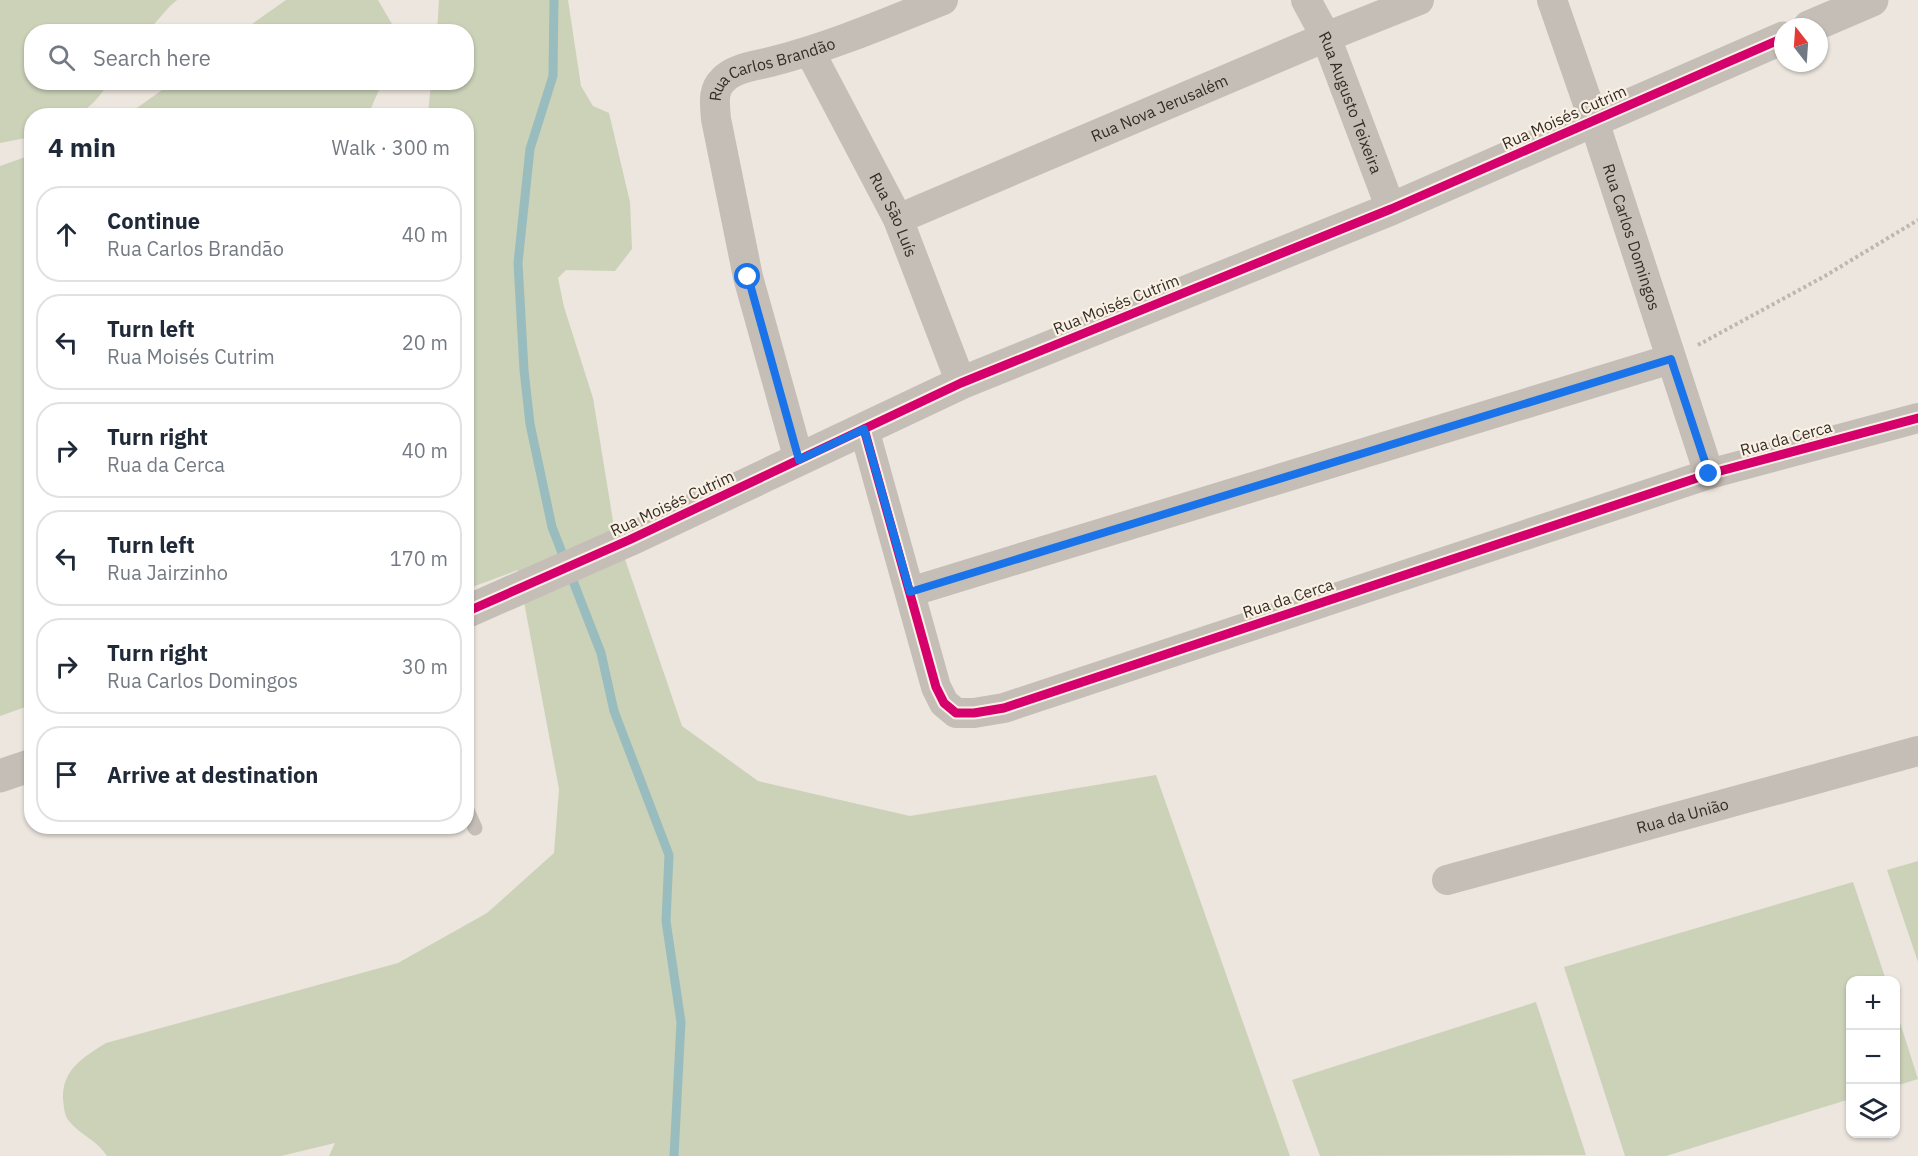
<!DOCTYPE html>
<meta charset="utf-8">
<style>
body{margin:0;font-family:"IBM Plex Sans",sans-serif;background:#f6f6f7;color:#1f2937}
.controls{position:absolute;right:18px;bottom:18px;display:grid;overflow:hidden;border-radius:12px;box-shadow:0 2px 4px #0004}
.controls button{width:54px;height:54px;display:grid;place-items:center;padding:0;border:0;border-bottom:2px solid #e0e1e3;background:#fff;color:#1f2937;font:30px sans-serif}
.compass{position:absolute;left:1774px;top:18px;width:54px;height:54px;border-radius:50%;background:#fff;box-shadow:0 2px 4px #0004;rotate:343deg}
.stop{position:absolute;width:18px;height:18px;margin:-14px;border:4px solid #1a73e8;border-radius:50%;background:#fff}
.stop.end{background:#1a73e8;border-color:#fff;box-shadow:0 2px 6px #0008}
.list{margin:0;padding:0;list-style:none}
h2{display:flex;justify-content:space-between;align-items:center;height:78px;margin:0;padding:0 24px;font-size:26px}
h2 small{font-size:20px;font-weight:400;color:#747a83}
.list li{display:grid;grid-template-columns:39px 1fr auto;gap:18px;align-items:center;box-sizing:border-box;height:96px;margin:0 12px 12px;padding:0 12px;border:2px solid #e0e1e3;border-radius:24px}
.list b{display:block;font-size:22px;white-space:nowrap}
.list p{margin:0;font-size:20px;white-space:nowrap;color:#747a83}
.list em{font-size:20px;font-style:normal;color:#747a83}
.icon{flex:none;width:33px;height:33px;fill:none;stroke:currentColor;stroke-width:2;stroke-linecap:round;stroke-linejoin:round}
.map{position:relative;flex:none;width:1918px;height:1156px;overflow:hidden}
.search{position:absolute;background:#fff;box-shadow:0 2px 4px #0004;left:24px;top:24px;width:450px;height:66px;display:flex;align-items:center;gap:15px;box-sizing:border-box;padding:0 21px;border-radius:24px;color:#747a83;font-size:22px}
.panel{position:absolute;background:#fff;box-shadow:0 2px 4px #0004;left:24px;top:108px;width:450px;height:726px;border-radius:24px}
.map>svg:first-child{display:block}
.green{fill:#ccd2b8}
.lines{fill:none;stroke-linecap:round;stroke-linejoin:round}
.stream{stroke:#99bcbe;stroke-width:9}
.path{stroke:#bdb7b0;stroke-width:4;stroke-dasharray:3 3;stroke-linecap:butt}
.service{stroke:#c5beb7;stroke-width:15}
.minor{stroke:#c5beb7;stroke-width:30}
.tertiary{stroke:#c5beb7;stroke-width:33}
.cycleway-casing{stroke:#faf1e5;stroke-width:13}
.cycleway{stroke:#d6006c;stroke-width:9}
.route{stroke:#1a73e8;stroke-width:8}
.labels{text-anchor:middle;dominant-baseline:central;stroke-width:4.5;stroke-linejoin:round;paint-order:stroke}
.street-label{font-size:16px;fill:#352c26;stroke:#faf1e5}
</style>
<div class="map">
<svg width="1918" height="1156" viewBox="0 0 1918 1156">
<rect width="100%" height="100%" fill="#ece6de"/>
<!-- green -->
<g class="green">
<path d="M0,0H177L170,6L148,31L32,32V82L109,83C82,121 75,116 32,116L31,137L0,143Z"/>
<path d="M286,0H378L396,31H242Z"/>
<path d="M439,0H568L581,86L593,106L609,113L630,202L632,249L615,271L566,270L558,278L564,307L593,398L614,527L682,726L758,781L910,816L1156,775L1290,1156H329L335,1143L281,1156H107C97,1140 80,1135 69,1121C64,1116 64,1106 63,1099C62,1069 84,1057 106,1043L398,963L487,913L554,853L559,789L518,570L467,589L466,116L428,115L431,83L466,82V32L437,31Z"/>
<path d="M172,83V82L382,83L368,115H127Z"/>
<path d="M31,155V705L0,716V166Z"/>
<path d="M1918,861V962L1887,870Z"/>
<path d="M1853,882L1886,980H1850V1099L1666,1156H1625L1564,967Z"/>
<path d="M1536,1002L1586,1155L1320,1156L1292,1080Z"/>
<path d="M1896,1010L1918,1079L1896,1086Z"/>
</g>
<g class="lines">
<!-- stream -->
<path class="stream" d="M554,0L553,76L530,149L518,263L524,370L530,424L552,527L601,653L614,711L669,855L666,921L681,1022L674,1156"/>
<!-- path -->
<path class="path" d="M1698,345L1825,276L1918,220"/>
<!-- service -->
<path class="service" d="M466,808L475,828"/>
<!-- minor -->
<g class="minor">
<path id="s1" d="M1306,0L1326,37L1391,209"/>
<path id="s2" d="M1552,0L1594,121L1709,474"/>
<path id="s3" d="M810,52L898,219L961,383"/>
<path id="s4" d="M898,219L1326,37L1419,0"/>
<path d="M864,429L936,687L944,703L956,713H974L1004,708L1709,474L1918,418"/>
<path id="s5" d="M799,460L748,277L716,119C715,105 712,90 723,80C734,68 755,66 770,62C830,47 886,23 943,0"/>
<path d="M910,592L1671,359"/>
<path id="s6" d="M1447,880L1918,751"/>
</g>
<!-- tertiary -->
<g class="tertiary">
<path d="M1809,27L1872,0"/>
<path d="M466,612L629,540L961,383L1391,209L1783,38"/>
<path d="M0,776L32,765"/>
</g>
<defs>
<g id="cycleway">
<path d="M864,429L936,687L944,703L956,713H974L1004,708L1709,474L1918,418"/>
<path d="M466,612L629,540L961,383L1391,209L1783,38"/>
</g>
</defs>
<!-- cycleway casing -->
<use href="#cycleway" class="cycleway-casing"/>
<!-- cycleway -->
<use href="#cycleway" class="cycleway"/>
</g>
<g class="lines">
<!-- route -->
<path class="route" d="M748,277L799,460L864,429L910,592L1671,359L1709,474"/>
</g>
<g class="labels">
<!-- street labels -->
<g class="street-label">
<text stroke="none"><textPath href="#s5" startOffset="440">Rua Carlos Brandão</textPath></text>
<text stroke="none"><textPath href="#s1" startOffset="112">Rua Augusto Teixeira</textPath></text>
<text stroke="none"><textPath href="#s4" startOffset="284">Rua Nova Jerusalém</textPath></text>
<text transform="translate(1564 117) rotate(-24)">Rua Moisés Cutrim</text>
<text stroke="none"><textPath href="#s3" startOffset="183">Rua São Luís</textPath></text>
<text stroke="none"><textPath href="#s2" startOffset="250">Rua Carlos Domingos</textPath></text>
<text transform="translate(1116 304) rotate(-22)">Rua Moisés Cutrim</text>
<text transform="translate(1786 438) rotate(-15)">Rua da Cerca</text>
<text transform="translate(672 503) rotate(-25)">Rua Moisés Cutrim</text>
<text transform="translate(1288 598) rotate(-18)">Rua da Cerca</text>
<text stroke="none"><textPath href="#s6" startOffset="244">Rua da União</textPath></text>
</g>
</g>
</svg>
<div class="controls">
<button>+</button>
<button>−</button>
<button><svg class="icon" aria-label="layers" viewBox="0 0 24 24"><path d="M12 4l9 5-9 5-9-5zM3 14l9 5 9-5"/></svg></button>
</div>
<svg class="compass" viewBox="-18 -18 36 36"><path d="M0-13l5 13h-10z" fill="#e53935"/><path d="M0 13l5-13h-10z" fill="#747a83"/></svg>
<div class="stop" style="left:748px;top:277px"></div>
<div class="stop end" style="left:1709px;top:474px"></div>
<div class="search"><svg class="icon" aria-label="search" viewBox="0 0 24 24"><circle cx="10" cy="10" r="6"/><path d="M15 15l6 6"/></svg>Search here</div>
<section class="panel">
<h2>4 min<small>Walk · 300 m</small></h2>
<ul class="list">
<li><svg class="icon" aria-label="ahead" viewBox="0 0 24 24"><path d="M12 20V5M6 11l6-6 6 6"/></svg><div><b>Continue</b><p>Rua Carlos Brandão</p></div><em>40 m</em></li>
<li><svg class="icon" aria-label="left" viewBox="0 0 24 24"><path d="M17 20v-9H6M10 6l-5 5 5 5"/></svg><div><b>Turn left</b><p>Rua Moisés Cutrim</p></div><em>20 m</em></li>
<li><svg class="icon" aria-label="right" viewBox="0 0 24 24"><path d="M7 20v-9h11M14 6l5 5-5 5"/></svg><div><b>Turn right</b><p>Rua da Cerca</p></div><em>40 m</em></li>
<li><svg class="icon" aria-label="left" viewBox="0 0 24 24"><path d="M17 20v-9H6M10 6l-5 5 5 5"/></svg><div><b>Turn left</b><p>Rua Jairzinho</p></div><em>170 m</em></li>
<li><svg class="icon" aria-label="right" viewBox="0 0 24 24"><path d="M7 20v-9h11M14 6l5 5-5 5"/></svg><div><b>Turn right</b><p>Rua Carlos Domingos</p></div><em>30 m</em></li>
<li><svg class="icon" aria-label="arrive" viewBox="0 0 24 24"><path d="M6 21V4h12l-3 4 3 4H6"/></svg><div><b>Arrive at destination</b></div></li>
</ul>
</section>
</div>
